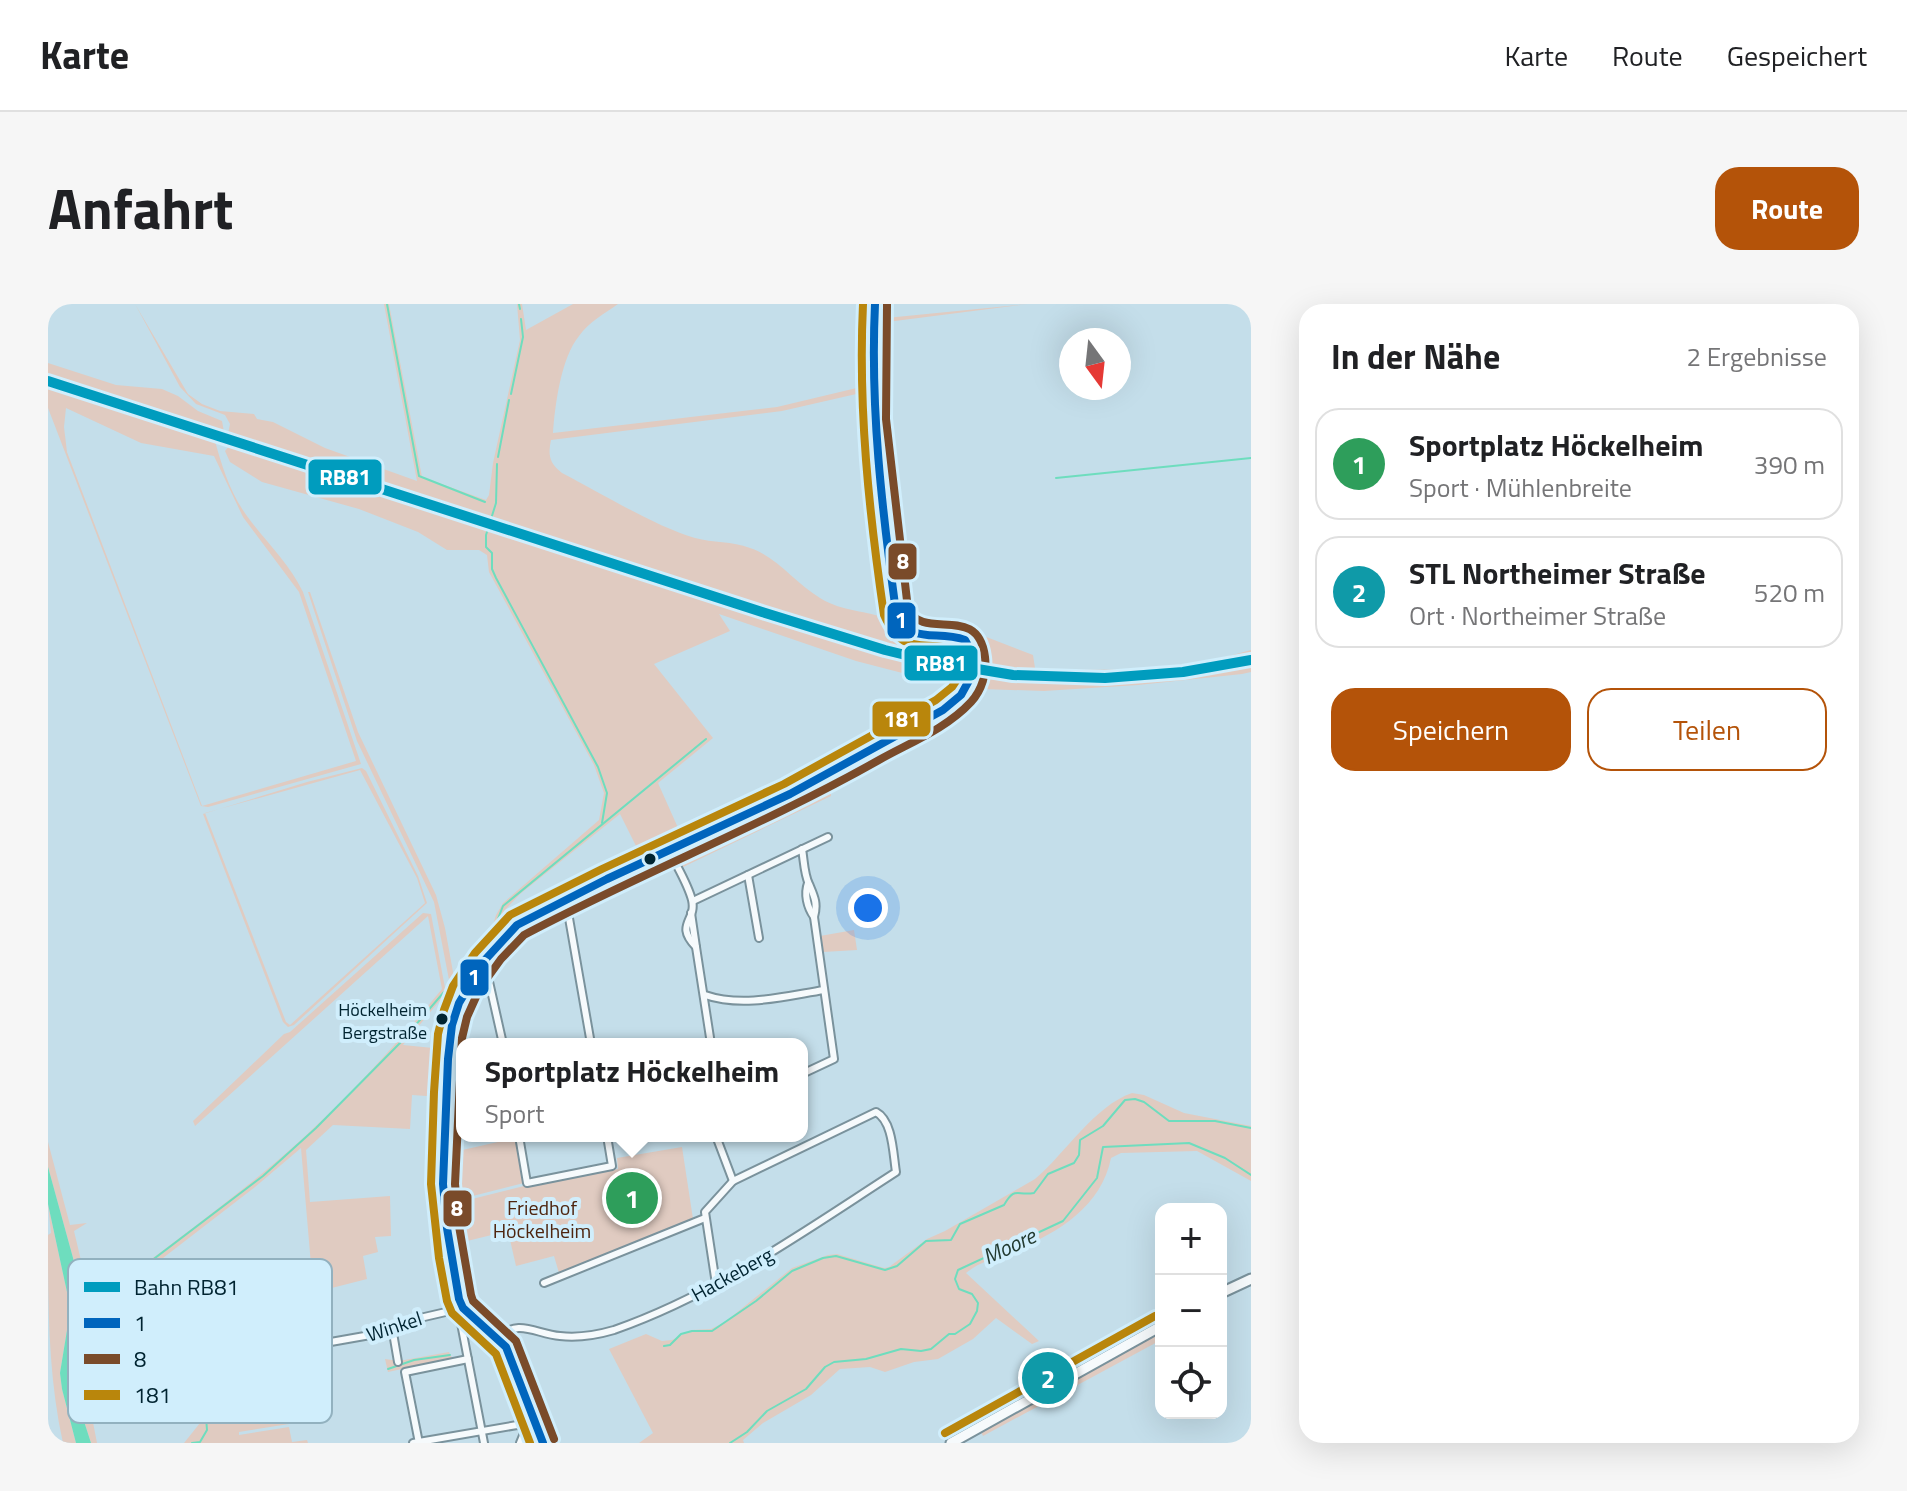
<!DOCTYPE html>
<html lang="de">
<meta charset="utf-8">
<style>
body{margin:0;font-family:"Titillium Web",sans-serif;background:#f6f6f6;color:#202124}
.controls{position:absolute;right:24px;bottom:24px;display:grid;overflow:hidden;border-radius:16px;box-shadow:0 8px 32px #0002}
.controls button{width:72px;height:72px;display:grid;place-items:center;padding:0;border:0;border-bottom:2px solid #e0e0e0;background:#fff;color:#202124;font:40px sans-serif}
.compass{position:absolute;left:1011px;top:24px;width:72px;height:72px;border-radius:50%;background:#fff;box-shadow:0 8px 32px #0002;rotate:165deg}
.you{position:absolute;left:820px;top:604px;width:28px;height:28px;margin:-20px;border:6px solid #fff;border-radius:50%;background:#1a73e8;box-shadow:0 0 0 12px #1a73e833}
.badge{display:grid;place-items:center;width:52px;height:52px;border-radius:50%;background:#b45309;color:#fff;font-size:26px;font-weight:700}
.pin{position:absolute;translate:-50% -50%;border:4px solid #fff;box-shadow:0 2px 8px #0006}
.popup{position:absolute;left:408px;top:734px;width:352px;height:104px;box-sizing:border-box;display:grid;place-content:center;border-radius:16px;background:#fff;filter:drop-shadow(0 2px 6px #0005);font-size:26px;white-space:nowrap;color:#757577}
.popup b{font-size:30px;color:#202124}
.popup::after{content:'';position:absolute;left:50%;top:100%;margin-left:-16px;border:16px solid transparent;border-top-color:#fff}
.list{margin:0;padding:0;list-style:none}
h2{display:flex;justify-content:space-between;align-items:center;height:104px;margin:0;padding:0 32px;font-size:34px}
h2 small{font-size:26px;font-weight:400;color:#757577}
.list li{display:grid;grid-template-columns:52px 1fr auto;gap:24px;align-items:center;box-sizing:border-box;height:112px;margin:0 16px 16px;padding:0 16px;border:2px solid #e0e0e0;border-radius:24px}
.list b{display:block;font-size:30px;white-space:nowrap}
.list p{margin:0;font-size:26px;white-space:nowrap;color:#757577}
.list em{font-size:26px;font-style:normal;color:#757577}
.actions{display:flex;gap:16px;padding:24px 32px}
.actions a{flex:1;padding:18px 0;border:2px solid #b45309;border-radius:24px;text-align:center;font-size:28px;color:#b45309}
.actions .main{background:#b45309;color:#fff}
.icon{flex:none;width:44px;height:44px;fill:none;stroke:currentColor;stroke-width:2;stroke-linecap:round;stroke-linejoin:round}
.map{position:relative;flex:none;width:1203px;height:1139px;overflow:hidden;border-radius:24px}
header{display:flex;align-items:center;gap:48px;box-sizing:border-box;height:112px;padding:0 40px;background:#fff;border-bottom:2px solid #e0e0e0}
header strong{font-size:38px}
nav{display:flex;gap:44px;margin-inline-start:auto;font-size:28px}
.intro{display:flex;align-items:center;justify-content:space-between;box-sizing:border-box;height:192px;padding:0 48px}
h1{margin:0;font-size:56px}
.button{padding:20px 36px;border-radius:24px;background:#b45309;color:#fff;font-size:28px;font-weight:700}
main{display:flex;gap:48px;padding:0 48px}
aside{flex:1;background:#fff;border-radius:24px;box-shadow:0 8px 32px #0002}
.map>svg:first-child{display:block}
.green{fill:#e0cbc1;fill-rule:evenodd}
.water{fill:#6eddbe}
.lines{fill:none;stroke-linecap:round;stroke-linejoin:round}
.stream{stroke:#6eddbe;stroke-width:2}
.minor-casing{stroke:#7a929c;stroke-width:10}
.tertiary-casing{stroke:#7a929c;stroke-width:11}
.primary-casing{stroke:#7a929c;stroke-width:13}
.minor{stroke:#f6fafc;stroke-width:6}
.tertiary{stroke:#f6fafc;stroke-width:7}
.primary{stroke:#f6fafc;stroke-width:9}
.bus-1-casing{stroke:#d0eefc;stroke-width:14}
.bus-2-casing{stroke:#d0eefc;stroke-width:14}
.bus-3-casing{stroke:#d0eefc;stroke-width:14}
.bus-1{stroke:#0065bd;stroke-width:8}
.bus-2{stroke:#7a4b2a;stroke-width:8}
.bus-3{stroke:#b9860c;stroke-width:8}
.rail-1-casing{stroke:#d0eefc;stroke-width:16}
.rail-1{stroke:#009cbe;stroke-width:10}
.bus-dot{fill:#002431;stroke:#d0eefc;stroke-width:3}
.labels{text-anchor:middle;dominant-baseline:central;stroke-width:8;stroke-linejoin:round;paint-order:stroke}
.bus-label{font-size:18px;fill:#002431;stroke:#d0eefc;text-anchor:end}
.park-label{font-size:20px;fill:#4e250f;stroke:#d0eefc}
.street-label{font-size:20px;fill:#002431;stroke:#d0eefc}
.water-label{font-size:22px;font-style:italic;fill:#223a30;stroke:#d0eefc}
.key{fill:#d0eefc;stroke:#92b1bf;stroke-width:2}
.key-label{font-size:22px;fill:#002431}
.line-badge{stroke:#d0eefc;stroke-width:3}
.badge-label{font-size:22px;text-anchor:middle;font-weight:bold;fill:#fff}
</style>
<header>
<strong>Karte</strong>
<nav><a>Karte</a><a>Route</a><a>Gespeichert</a></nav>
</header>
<div class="intro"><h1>Anfahrt</h1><a class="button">Route</a></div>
<main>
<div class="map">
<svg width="1203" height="1139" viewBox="0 0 1203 1139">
<rect width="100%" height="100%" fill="#c4deea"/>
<!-- green -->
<g class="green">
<path d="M87,0L140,90L154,100L172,107L206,110L209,115L225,118L277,144L369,177L336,0H341L374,173L438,196L441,191L445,159L472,36L469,0H474L478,26L525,0H570C556,10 541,18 531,32C513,54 507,101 505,129L729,103L817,82L815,57L817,0H824L822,43L846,313C861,358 923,311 921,362L853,346L789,327L180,130L182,120L177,111L148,100L132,83ZM817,88L821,151L842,316C819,306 794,308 772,294C747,279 729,253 702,244C684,237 665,239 647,234C606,222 553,189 514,169C501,159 500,151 503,136L734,107Z"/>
<path d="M829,0H834L832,12L838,14L980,0L839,18L829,17Z"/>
<path d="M828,22H834L832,59L837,150L855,306L859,316L869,321L905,320L985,351L987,364C1060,368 1132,367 1203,346V353C1112,372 1021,377 929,365C933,297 871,354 850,305L835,180Z"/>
<path d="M0,59L68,81L114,85L130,92L150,107L174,117L176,128L0,71Z"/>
<path d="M0,82L167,137C174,162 182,189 199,212C217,237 241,259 255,288L313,460L160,503L153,502L0,104ZM18,104L93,139L166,152L195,213L251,288L308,457L154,502L19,148L16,123Z"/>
<path d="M181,142L828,349L920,371L918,376L864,366L862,371L808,357L671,310L682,327L606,360L665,434L610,479L635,535L795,457L881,403L883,409L790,463L633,539L631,537L618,543L619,546L469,618L451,633L412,688L407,691L402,681L386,598L309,437L260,288H262L310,428L388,591L397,624L407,679L441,634L448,611L455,599L551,516L556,489L546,461L441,268L439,251L431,246H399L370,228L311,205L214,178L182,158L177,147ZM572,510L594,554L466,615L456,607L472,590Z"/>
<path d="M1203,363V368L1194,370L1090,381L996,387L933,385L899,411L783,479V492L633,564L629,556L630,549L639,543L773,479L899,406L920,389L927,373C1018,387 1113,379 1203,363Z"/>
<path d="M314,464L318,467L370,572L379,599L246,721L240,723L235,718L155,510L259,478ZM312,466L369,574L377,599L242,721L238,718L157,509Z"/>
<path d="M375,609L383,610L398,689L355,741L395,745L393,793L364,791L362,825L285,821L258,846L262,898L342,892L343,932L327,933L330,948L315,952L319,975L272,987L279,1037H275V1043L270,1044V1048L259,1050L264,1083L254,1080L239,1082L237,1096L241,1120L191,1128V1131L241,1123L244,1138L259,1136L260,1139H136L160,1109L206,1084L268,1019L253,844L207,883L58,998L32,1078L43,1108L49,1139H43L23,1077L35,1006L33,983L0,863V838L22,921L39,919L26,927L40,986L51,994C105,954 159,914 211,872C279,817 339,752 394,685L380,612L147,822L145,817L236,730L242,728Z"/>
<path d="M806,626L809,646L775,648L772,632Z"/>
<path d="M1084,789L1096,791L1136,809L1203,822V877L1149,847L1073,849L1063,854C1053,904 1008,930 963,948C948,954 931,958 918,969L991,1037L984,1040L948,1014L925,1035L890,1055L866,1058L837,1068L822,1063L792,1065L763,1091L715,1119L695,1136L696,1139H591L605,1129L561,1045L598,1030L614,1037L624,1036L644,1026L663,1025L677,1018L744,964L780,951L789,950L836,964L841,963L879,935L897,927L987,875C1017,850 1046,802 1084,789Z"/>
<path d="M468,834L476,879L413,895L409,958L400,881L401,849Z"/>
<path d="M634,843L645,915L511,969L506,952L468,962L460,927L415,938L416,897L476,882L570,865L569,854Z"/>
<path d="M0,900L19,988L20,1020L12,1069L14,1085L28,1139H15C0,1071 0,1001 0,931L3,929Z"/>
<path d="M1113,1026V1036L935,1132L933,1128Z"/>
<path d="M401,1048L404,1054L340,1068L337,1055L351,1057Z"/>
</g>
<!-- water -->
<path class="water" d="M0,863L33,983L35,1006L23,1077L43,1139H28L14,1085L12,1069L20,1020L19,988L0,900Z"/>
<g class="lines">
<!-- stream -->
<g class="stream">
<path d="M339,0L371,172L437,198"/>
<path d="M471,0L472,5"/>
<path d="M463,90L475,33L473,15"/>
<path d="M450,153L461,96"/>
<path d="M449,160L448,199L438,231V243L444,249V265L448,274L550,463L559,489L554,519"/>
<path d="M1008,174L1203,154"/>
<path d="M407,682L442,635L455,602L658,435"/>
<path d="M616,1042L622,1041L633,1030L644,1027H664L708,997L744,967L775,954L788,952L837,966L849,962L878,937L903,936L912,920L956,901C967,882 968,892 986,889L1000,870L1026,859L1031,851L1032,836L1055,822L1077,796L1087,795L1096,798L1121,817H1167L1203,824"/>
<path d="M340,1065L366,1056L402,1051"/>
<path d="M24,1083L31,1071L57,992L215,872L268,824L353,738L396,688"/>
<path d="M144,1139L152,1138L159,1126L158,1113C171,1104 183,1101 198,1100C202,1097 204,1093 207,1090C218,1081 253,1076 265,1080"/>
<path d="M682,1139L699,1128L719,1107L758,1085L777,1063L786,1058L818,1055L853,1045L873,1047L883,1045L901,1030H907L922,1020L929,1007L930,999L924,990L911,985L907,975L910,966L1015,917L1049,874L1055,843L1141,839L1177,854L1203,871"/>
</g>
<defs>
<g id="minor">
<path d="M622,548C629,563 640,580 644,596C649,617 626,620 648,643L663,740"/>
<path d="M700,571L711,634"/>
<path d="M760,579C756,590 759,603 766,613"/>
<path d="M518,597L543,740"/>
<path d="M645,597L780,533"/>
<path d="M643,609L648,643"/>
<path d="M433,663L440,673L455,740"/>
<path d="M657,691C695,704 738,692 776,686"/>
<path d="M754,770L786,755L766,613C770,599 766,592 761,580C756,570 756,556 754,545"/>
<path d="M471,832L479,879L564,862L559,832"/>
<path d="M668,832L685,877"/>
<path d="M496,979L657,914"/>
<path d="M344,1023L350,1058"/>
<path d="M450,1034C470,1014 488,1030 512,1032C530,1034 549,1031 566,1026C669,990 758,926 848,868C845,850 845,817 828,808L685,877L657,908L668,980"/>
<path d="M277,1039L328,1030L359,1017L415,1004L412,1014L436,1139"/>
<path d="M365,1139L469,1121L479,1122"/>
<path d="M371,1139L357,1068L420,1055"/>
<path d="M472,1139L479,1122"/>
</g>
<path id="tertiary" d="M495,1139L458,1043L415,1004L411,995C404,957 396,919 395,880C394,850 397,819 398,789C400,759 399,727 411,699C422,670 447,642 469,621C587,556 715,511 830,443C857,427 891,413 913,391C927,377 930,351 917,336C891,322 861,347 848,308C834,207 819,102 827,0"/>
<g id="primary">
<path d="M1173,989L1203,975"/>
<path d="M903,1139L1113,1022"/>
</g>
</defs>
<!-- minor casing -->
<use href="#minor" class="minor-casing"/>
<!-- tertiary casing -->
<use href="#tertiary" class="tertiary-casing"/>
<!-- primary casing -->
<use href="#primary" class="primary-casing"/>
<!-- minor -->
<use href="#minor" class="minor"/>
<!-- tertiary -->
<use href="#tertiary" class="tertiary"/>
<!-- primary -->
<use href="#primary" class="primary"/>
<defs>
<path id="bus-1" d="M495,1139L458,1043L415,1004L411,995L399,924L395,880L400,755L404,721L411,699L436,657L469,621L559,575L742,490L895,406L913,391L924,371V349L917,336C887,325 865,343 848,308C834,205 822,104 827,0"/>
<path id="bus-2" d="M506,1135L468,1037L425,997L423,991L411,922L407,880L414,734L419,713L432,684L453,655L476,631C593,569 716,521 831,456C861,439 898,425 923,398C934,386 939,369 937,353C930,298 876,338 860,305L838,115L839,1"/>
<g id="bus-3">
<path d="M897,1129L1107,1012"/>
<path d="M482,1139L448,1050L404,1009L399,997L391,954L383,880L386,788L390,730L396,706L405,682L427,649L462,611L554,565L736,480L888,396L904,383L910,374L913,357L909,346C875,335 855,354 836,311C821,208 810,104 815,0"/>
</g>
</defs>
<!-- bus-1 casing -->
<use href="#bus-1" class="bus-1-casing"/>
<!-- bus-2 casing -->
<use href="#bus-2" class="bus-2-casing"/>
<!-- bus-3 casing -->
<use href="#bus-3" class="bus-3-casing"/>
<!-- bus-1 -->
<use href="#bus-1" class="bus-1"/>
<!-- bus-2 -->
<use href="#bus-2" class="bus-2"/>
<!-- bus-3 -->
<use href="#bus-3" class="bus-3"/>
<defs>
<path id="rail-1" d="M0,77L714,308L837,346L882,357L965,371L1057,374L1135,368L1203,356"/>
</defs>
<!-- rail-1 casing -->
<use href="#rail-1" class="rail-1-casing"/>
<!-- rail-1 -->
<use href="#rail-1" class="rail-1"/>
</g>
<!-- markers -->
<g class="bus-dot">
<circle cx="602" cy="555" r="7"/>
<circle cx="394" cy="715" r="7"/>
</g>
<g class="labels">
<!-- bus labels -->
<g class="bus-label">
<text x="379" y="705">Höckelheim<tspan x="379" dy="23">Bergstraße</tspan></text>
</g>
<!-- park labels -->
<g class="park-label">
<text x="494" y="903">Friedhof<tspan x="494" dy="23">Höckelheim</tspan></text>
</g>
<!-- street labels -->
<g class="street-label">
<text transform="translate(684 970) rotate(-29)">Hackeberg</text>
<text transform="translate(346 1022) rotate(-18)">Winkel</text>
</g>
<!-- water labels -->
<g class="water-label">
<text transform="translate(961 942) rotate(-25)">Moore</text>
</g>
</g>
<!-- legend -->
<rect x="20" y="955" width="264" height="164" rx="12" class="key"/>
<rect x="36" y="978" width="36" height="10" fill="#009cbe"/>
<rect x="36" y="1014" width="36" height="10" fill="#0065bd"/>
<rect x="36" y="1050" width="36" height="10" fill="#7a4b2a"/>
<rect x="36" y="1086" width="36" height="10" fill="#b9860c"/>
<g class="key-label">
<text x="86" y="991">Bahn RB81</text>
<text x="86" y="1027">1</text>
<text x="86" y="1063">8</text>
<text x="86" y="1099">181</text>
</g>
<g class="line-badge">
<rect x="259" y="154" width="76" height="38" rx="8" fill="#009cbe"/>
<rect x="839" y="238" width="31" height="39" rx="8" fill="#7a4b2a"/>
<rect x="838" y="297" width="31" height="39" rx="8" fill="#0065bd"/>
<rect x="855" y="340" width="76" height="38" rx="8" fill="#009cbe"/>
<rect x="823" y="396" width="61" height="38" rx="8" fill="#b9860c"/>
<rect x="411" y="654" width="31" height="39" rx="8" fill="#0065bd"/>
<rect x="394" y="885" width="31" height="39" rx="8" fill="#7a4b2a"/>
</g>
<g class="badge-label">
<text x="297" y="181">RB81</text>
<text x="855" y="265">8</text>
<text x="853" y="324">1</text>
<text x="893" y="367">RB81</text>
<text x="854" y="423">181</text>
<text x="426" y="681">1</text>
<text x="409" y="912">8</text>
</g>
</svg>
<div class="controls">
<button>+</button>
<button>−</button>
<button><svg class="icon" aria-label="locate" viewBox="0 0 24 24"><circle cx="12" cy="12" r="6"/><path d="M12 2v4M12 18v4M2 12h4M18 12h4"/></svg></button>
</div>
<svg class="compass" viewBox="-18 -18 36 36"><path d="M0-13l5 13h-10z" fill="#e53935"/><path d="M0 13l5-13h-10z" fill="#757577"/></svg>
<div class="you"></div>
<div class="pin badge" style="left:584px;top:894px;background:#2e9e5b">1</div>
<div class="popup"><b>Sportplatz Höckelheim</b>Sport</div>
<div class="pin badge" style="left:1000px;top:1074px;background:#0f9aa8">2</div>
</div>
<aside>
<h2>In der Nähe<small>2 Ergebnisse</small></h2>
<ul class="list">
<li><span class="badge" style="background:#2e9e5b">1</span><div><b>Sportplatz Höckelheim</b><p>Sport · Mühlenbreite</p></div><em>390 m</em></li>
<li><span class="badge" style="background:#0f9aa8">2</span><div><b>STL Northeimer Straße</b><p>Ort · Northeimer Straße</p></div><em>520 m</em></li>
</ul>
<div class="actions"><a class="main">Speichern</a><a>Teilen</a></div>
</aside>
</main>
